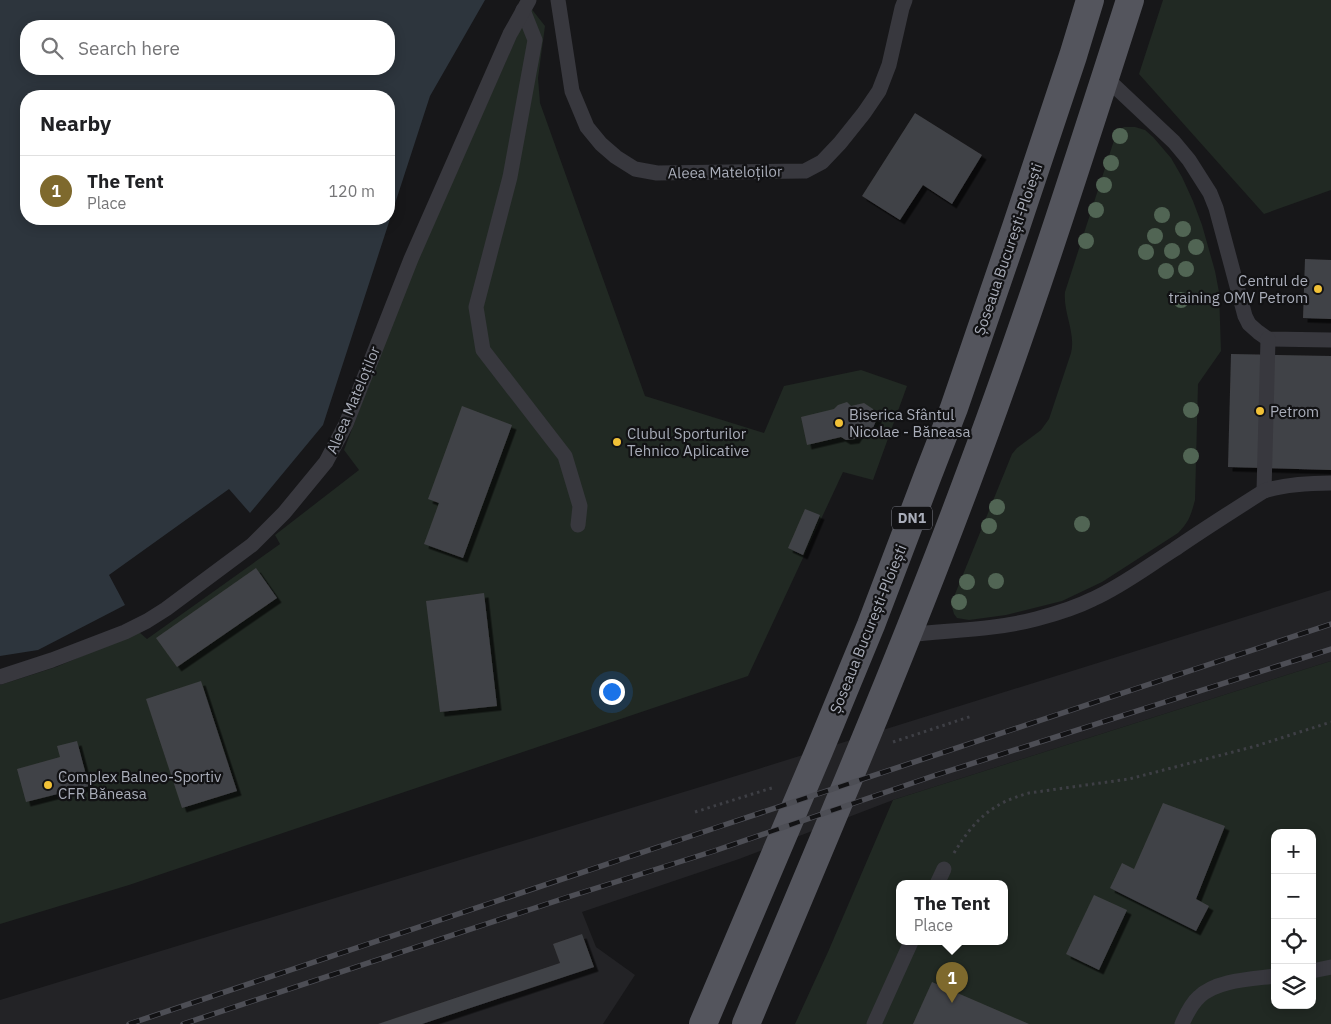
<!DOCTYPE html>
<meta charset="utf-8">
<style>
body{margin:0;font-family:"IBM Plex Sans",sans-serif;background:#f2f2f2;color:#202124}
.controls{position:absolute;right:15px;bottom:15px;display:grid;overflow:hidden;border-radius:10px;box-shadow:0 2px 12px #0003}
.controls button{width:45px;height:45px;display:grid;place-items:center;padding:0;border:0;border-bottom:1px solid #e0e0e0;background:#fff;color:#202124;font:25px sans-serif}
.you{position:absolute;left:611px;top:691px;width:18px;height:18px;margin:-12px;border:4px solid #fff;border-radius:50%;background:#1a73e8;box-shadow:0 0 0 8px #1a73e833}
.badge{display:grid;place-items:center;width:32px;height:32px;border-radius:50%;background:#7e692d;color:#fff;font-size:16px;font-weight:700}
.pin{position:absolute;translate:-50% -41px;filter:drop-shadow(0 1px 2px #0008)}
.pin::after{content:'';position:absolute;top:26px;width:18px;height:15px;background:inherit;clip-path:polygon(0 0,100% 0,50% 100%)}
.popup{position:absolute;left:896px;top:880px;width:112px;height:65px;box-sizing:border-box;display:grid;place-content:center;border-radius:10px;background:#fff;filter:drop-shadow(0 1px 4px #0005);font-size:16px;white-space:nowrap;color:#757577}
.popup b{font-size:19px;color:#202124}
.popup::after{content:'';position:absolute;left:50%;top:100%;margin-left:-10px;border:10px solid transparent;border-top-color:#fff}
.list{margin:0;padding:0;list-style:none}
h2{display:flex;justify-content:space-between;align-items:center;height:65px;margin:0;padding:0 20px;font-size:21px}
h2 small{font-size:16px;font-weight:400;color:#757577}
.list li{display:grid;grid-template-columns:32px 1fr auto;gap:15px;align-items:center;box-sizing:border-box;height:70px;padding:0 20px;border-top:1px solid #e0e0e0}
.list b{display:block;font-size:19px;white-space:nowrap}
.list p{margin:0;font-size:16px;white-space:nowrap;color:#757577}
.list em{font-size:16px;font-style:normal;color:#757577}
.icon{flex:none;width:28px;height:28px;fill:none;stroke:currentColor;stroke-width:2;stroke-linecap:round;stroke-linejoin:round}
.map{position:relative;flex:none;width:1331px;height:1024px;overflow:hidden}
.search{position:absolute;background:#fff;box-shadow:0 2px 12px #0003;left:20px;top:20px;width:375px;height:55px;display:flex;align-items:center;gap:12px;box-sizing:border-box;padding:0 18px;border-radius:20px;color:#757577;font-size:19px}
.panel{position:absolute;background:#fff;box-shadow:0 2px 12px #0003;left:20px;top:90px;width:375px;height:135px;border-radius:20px}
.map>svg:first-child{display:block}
.built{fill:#232326}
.green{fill:#212923;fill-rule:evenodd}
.water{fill:#2d353d;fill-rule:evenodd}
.building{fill:#414246;filter:url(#shadow)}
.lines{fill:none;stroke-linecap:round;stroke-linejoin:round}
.path{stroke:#3e3f45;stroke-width:3;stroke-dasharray:2.5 4;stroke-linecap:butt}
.lane{stroke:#38383e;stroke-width:15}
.primary{stroke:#54555d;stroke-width:28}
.rail-casing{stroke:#4d4e55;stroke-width:5.5}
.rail{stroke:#121214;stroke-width:4;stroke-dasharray:11;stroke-linecap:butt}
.tree{fill:#516554}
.poi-dot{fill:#f1c137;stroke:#121214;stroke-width:2}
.labels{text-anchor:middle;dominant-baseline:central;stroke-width:4.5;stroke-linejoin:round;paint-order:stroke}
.shield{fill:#121214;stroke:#7c7e88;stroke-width:1}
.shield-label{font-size:14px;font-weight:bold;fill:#a9adb9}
.street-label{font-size:15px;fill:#a9adb9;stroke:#121214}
.poi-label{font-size:15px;fill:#a9adb9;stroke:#121214;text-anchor:start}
</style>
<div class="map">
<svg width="1331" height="1024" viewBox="0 0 1331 1024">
<defs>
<filter id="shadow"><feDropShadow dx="4.5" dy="4.5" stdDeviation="0" flood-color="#0009"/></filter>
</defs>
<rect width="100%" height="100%" fill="#171719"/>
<!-- built -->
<path class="built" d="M1331,590V661L893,800L739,859L582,912L596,947L635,975L603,1024H0V1000L710,784Z"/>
<!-- green -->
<g class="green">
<path d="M1163,0H1331V190L1264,214L1139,74Z"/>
<path d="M530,7L545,26L538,78L540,103L645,396L764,433L784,386L861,370L907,386L873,480L843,472L748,676L129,885L0,924V685L56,667L139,632L147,639L280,544L275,535L359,470L344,450L412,272Z"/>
<path d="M1124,127H1135L1145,130L1153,137L1171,158L1182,177L1193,201L1202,225L1215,271L1219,292L1221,351L1198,384L1195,500C1191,515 1189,522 1178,533L1102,582L1062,601L1006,615L969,620L957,618L954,614L951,604L1012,454L1017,448L1041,430L1049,419L1071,353C1076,333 1063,313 1065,292L1117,131Z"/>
<path d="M1331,661V1024H795L828,952L893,800ZM1275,833H1312V1005H1275ZM900,884H1004V942H900Z"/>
</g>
<!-- water -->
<path class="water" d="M0,0H485L430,96L323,425L250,513L229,489L109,575L125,605L38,650L0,656ZM26,26H389V69H26ZM26,96H389V219H26Z"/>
<!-- building -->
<g class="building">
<path d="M915,113L982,155L952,204L923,185L900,220L862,196Z"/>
<path d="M1305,259L1331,260V319L1303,318Z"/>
<path d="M1231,354L1331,356V470L1228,467Z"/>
<path d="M847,402L851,406L864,403L873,409L877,418L873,428L869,431L858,434L855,439L846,440L841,437L807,445L801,417L834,409L838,405Z"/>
<path d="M462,406L512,425L463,558L424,544L439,503L428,499Z"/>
<path d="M805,509L820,515L803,555L788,548Z"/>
<path d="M256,568L277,598L177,667L156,638Z"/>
<path d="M484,593L497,706L440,712L426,601Z"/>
<path d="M201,681L237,791L182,808L146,699Z"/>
<path d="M77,741L89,786L26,802L17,769L60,757L57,746Z"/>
<path d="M1163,803L1225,826L1196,899L1209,906L1196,931L1110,888L1122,863L1134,869Z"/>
<path d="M1094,895L1127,910L1099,970L1066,954Z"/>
<path d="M582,934L594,967L422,1024H378L560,963L553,944Z"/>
<path d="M932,982L1029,1024H913Z"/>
</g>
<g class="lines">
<!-- path -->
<g class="path">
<path d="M893,742L972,716"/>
<path d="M695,812L775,787"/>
<path d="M954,853C974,820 992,803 1029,793L1129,779L1256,746L1331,722"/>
</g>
<!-- lane -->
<g class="lane">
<path d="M558,0L572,91L587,127L601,144L616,157L635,169L657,173L805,171L822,162L840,143L864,113L879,91L889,65L902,8L905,0"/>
<path d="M523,10L535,40L510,177L476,307L483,350L565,456L580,506L578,525"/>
<path d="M1105,77L1174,142L1189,160L1210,193L1216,208L1245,316L1249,324L1258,332L1268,339L1331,340"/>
<path d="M1264,491L1268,339"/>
<path d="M907,635C950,630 994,630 1036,619C1055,614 1075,608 1093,599C1122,586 1148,566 1175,549C1204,529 1234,510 1264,491C1286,484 1308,483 1331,483"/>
<path d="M0,677L52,660L125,632L147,621L166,609L252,545L284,513L326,462L346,424L411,259L510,34L529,0"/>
<path d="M937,884L944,869"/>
<path d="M1312,971L1331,967"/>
<path d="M874,1024L911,942"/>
<path d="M1182,1024C1186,1015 1191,1004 1199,997C1216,980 1252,979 1275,976"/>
</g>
<!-- primary -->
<g class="primary">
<path d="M703,1024L819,751L871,625L928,475L954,408L1016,227L1073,56L1090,0"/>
<path d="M746,1024C821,845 898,666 966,484C1026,325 1078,162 1130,0"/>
</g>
<defs>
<g id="rail">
<path d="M129,1024L721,826L1331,624"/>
<path d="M183,1024L568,897L714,851L933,776L1331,649"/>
</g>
</defs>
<!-- rail casing -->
<use href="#rail" class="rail-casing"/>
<!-- rail -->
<use href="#rail" class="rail"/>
</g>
<!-- trees -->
<g class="tree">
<circle cx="1120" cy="136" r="8"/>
<circle cx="1111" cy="163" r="8"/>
<circle cx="1104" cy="185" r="8"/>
<circle cx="1096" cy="210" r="8"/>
<circle cx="1162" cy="215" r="8"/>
<circle cx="1183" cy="229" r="8"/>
<circle cx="1155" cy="236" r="8"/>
<circle cx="1086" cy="241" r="8"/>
<circle cx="1196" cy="247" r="8"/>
<circle cx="1172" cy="251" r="8"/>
<circle cx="1146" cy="252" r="8"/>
<circle cx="1186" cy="269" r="8"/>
<circle cx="1166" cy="271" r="8"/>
<circle cx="1181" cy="300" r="8"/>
<circle cx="1191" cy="410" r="8"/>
<circle cx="1191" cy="456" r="8"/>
<circle cx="997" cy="507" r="8"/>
<circle cx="1082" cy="524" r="8"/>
<circle cx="989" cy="526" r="8"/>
<circle cx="996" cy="581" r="8"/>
<circle cx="967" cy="582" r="8"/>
<circle cx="959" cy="602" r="8"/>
</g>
<!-- markers -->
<g class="poi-dot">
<circle cx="1318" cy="289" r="5"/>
<circle cx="1260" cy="411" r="5"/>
<circle cx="839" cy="423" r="5"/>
<circle cx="617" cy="442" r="5"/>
<circle cx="48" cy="785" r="5"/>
</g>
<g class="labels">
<!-- shield labels -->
<rect class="shield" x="892" y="506.5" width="40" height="23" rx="4"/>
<g class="shield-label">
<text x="912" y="518">DN1</text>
</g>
<!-- street labels -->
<g class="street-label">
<text transform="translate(725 172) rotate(-1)">Aleea Mateloților</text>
<text transform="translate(1008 249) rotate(-71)">Șoseaua București-Ploiești</text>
<text transform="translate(353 400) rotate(-67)">Aleea Mateloților</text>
<text transform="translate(868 629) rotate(-68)">Șoseaua București-Ploiești</text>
</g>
<!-- poi labels -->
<g class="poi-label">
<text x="1308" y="280" text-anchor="end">Centrul de<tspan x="1308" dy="17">training OMV Petrom</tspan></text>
<text x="1270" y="411">Petrom</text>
<text x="849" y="414">Biserica Sfântul<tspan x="849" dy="17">Nicolae - Băneasa</tspan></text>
<text x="627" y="433">Clubul Sporturilor<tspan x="627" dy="17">Tehnico Aplicative</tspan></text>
<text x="58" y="776">Complex Balneo-Sportiv<tspan x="58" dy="17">CFR Băneasa</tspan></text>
</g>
</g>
</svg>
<div class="controls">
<button>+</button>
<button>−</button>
<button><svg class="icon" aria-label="locate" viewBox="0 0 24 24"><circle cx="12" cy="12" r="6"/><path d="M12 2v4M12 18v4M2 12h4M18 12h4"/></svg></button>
<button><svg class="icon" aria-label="layers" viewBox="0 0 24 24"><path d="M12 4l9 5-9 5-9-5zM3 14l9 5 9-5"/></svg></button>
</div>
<div class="you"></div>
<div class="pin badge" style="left:952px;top:1003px">1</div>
<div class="popup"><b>The Tent</b>Place</div>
<div class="search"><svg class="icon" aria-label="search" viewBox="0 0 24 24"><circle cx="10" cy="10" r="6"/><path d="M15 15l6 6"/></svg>Search here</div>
<section class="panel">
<h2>Nearby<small></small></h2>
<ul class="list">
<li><span class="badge">1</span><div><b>The Tent</b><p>Place</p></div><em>120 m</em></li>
</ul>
</section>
</div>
